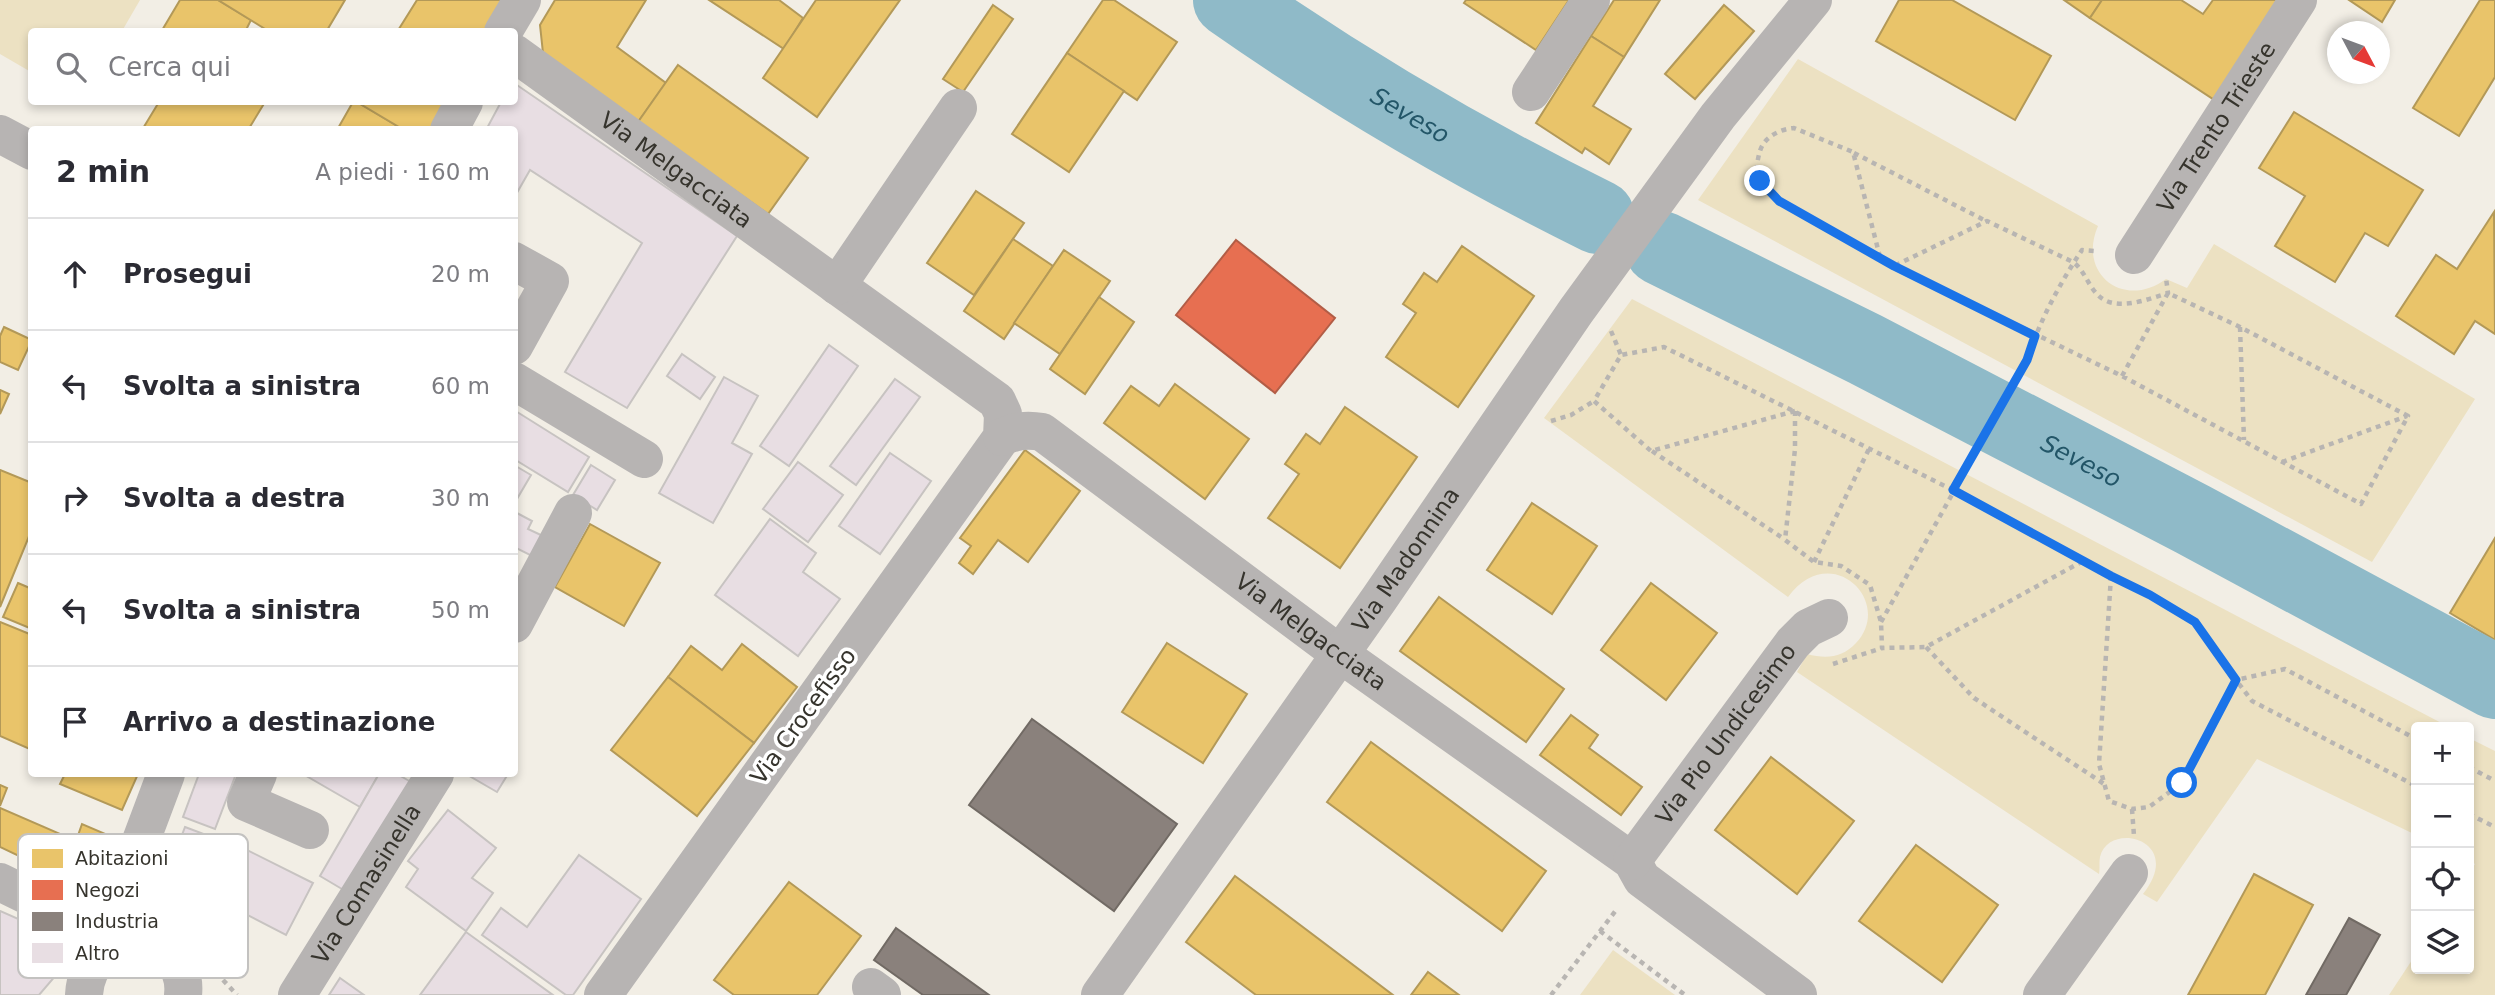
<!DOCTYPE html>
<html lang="it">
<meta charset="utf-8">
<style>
body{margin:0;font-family:"DejaVu Sans",sans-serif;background:#f2f2f3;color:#2b2b33}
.controls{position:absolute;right:21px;bottom:21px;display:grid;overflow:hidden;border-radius:7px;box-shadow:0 4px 10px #0003}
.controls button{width:63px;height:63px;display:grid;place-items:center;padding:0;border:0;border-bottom:2px solid #e1e1e2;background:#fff;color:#2b2b33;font:35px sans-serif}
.compass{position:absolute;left:2327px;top:21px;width:63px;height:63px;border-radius:50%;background:#fff;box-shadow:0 4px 10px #0003;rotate:131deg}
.stop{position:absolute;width:21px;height:21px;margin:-16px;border:5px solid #1a73e8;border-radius:50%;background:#fff}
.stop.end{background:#1a73e8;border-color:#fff;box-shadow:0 2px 7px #0008}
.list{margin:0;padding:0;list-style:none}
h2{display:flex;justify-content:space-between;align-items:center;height:91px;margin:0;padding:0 28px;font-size:30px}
h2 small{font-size:23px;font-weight:400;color:#7c7c81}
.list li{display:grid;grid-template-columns:46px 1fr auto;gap:21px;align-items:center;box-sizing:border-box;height:112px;padding:0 28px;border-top:2px solid #e1e1e2}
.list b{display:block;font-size:26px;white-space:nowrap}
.list em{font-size:23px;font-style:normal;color:#7c7c81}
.icon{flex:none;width:38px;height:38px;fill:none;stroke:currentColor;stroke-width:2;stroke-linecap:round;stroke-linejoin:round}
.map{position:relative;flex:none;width:2495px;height:995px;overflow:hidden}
.search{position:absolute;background:#fff;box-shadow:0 4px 10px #0003;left:28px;top:28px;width:490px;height:77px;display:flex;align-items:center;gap:18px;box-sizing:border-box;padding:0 24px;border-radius:7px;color:#7c7c81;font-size:26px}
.panel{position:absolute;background:#fff;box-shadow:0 4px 10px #0003;left:28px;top:126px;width:490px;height:651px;border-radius:7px}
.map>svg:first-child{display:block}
.green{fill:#ece1c2}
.homes{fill:#e9c46a;stroke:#b39958;stroke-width:2}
.shops{fill:#e76f51;stroke:#b25d46;stroke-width:2}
.industry{fill:#8a817c;stroke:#716a64;stroke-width:2}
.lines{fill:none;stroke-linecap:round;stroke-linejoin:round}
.river{stroke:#8fbac8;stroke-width:74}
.building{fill:#e8dee3;stroke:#c7c3c1;stroke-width:2}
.path{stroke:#b8b5b2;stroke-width:4.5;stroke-dasharray:5 5;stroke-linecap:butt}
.minor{stroke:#b7b4b3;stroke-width:38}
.route{stroke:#1a73e8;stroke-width:9}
.labels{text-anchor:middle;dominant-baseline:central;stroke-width:7;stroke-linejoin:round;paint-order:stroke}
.street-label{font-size:23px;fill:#36342d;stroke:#fff}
.water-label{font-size:24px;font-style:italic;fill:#235668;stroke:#fff}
.key{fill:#fff;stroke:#c3c2c0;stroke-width:2}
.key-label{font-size:19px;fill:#36342d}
</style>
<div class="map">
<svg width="2495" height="995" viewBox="0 0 2495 995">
<rect width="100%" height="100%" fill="#f2eee5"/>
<!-- green -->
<g class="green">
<path d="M0,0H140L122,31L32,32L31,72L0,54Z"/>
<path d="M1798,59L2098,226C2077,274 2124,310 2166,279L2187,288L2214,244L2475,399L2372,562L1698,200Z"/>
<path d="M1632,299L2449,727H2416V835L2257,759L2157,902L2143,894C2186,840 2109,820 2100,857C2099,862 2100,869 2099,874L1797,672L1807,654C1826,659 1842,658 1856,643C1895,601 1830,539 1788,597L1544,418Z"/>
<path d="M2469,738L2495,751V995H2389L2416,954V969H2469V874L2475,864L2469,860Z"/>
<path d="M1613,950L1675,995H1580Z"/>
</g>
<!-- homes -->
<g class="homes">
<path d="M180,0H218L251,20L245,32H161Z"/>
<path d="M218,0H345L326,32H270Z"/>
<path d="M417,0H506L488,32H397Z"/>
<path d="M555,0H646L617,47L666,83L638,122L543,53L540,25Z"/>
<path d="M709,0H779L803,18L784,49Z"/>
<path d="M816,0H900L817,117L763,78Z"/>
<path d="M1103,0H1114L1177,42L1137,100L1067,53Z"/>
<path d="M1466,0H1569L1536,50L1464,3Z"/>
<path d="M1614,0H1660L1624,57L1591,36Z"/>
<path d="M1899,0H1952L2051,56L2015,120L1876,41Z"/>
<path d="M2064,0H2102L2090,18Z"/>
<path d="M2102,0H2181L2203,14L2213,0H2283L2216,101L2090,18Z"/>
<path d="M2349,0H2395L2382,22Z"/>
<path d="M2480,0H2495V77L2459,136L2413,108Z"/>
<path d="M993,5L1013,19L963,92L943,79Z"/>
<path d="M1724,5L1754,31L1695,99L1665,74Z"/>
<path d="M1591,36L1624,57L1593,106L1631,129L1609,164L1585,148L1582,153L1536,123Z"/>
<path d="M1067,53L1124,91L1069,172L1012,134Z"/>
<path d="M678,65L808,158L768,214L638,122Z"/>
<path d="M159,102H265L248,130H142Z"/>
<path d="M353,102H357L404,130H337Z"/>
<path d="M357,102H450L434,130H404Z"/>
<path d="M2294,112L2423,190L2388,246L2365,233L2335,282L2275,246L2305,196L2259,168Z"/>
<path d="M976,191L1024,223L974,295L927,263Z"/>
<path d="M2494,212L2495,334L2475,321L2454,354L2396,316L2436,255L2457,269Z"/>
<path d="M1013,239L1053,266L1004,339L964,311Z"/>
<path d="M1462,246L1534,296L1458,407L1386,357L1416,313L1403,304L1424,273L1437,282Z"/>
<path d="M1064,250L1110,281L1060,354L1014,323Z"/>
<path d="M1099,297L1134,322L1085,394L1050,369Z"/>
<path d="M4,327L32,340L18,370L0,362V336Z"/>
<path d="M1175,384L1249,439L1205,499L1104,423L1131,386L1159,406Z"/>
<path d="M0,390L9,394L0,414Z"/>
<path d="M1345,407L1417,457L1340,568L1268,518L1299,474L1285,464L1306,434L1320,444Z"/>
<path d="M1025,450L1080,491L1028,562L998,540L973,574L959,563L971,546L960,538Z"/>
<path d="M0,470L32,483V529L0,607Z"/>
<path d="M1532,503L1597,546L1552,614L1487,570Z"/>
<path d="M590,524L660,563L624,626L555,587Z"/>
<path d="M2495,538V640L2450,613Z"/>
<path d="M18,583L32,589V629L3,617Z"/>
<path d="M1651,583L1717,633L1666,700L1601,650Z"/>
<path d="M1439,597L1564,689L1526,742L1400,651Z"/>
<path d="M0,622L32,635V750L0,736Z"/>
<path d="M1167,643L1247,694L1203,763L1122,712Z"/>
<path d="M742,644L797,687L754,743L668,677L691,646L722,670Z"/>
<path d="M668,677L754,743L697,816L611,750Z"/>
<path d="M1571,715L1598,735L1589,748L1642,787L1621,815L1540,755Z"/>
<path d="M1371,742L1546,871L1502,931L1327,802Z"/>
<path d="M1771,757L1854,821L1797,894L1715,830Z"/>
<path d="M65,774H138L122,810L60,784Z"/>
<path d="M0,785L7,788L0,806Z"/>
<path d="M0,808L76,841L82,824L117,839L101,884L88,889L0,847Z"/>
<path d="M1916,845L1998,905L1942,982L1859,921Z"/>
<path d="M2254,874L2313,905L2265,995H2188Z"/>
<path d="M1235,876L1393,995H1256L1186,942Z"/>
<path d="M789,882L861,936L817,995H734L714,980Z"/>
<path d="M1428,972L1459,995H1411Z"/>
</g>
<!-- shops -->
<path class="shops" d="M1236,240L1335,318L1275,393L1176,315Z"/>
<!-- industry -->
<g class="industry">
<path d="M1032,719L1177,824L1114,911L969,805Z"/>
<path d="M2349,918L2380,935L2346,995H2306Z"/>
<path d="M896,928L989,995H923L874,960Z"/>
</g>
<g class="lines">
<!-- river -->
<g class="river">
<path id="s1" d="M1230,0C1347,82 1470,154 1598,217"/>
<path id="s2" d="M1661,248L1865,349L2192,519L2495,682"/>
</g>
</g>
<!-- building -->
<g class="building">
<path d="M514,83L737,236L627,408L565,372L642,243L530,170L514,198V130H486L501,102H514Z"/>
<path d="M829,345L858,366L789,466L760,446Z"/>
<path d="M682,354L715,377L700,399L667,376Z"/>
<path d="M724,377L758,396L732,443L752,454L713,523L659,493Z"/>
<path d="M895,379L920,397L856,485L830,466Z"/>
<path d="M514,410L589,457L568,492L514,459Z"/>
<path d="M890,453L931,481L880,554L839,526Z"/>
<path d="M798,462L843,495L808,542L763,509Z"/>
<path d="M514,465L531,475L514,504Z"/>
<path d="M591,465L615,480L597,510L573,495Z"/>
<path d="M515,512L532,521L528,529L543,536L532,556L514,547Z"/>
<path d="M770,519L816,553L803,572L840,599L798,656L715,595Z"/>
<path d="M199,774H236L215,829L183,817Z"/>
<path d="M303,774H379L360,807Z"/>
<path d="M379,774H397L411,782L347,892L320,876Z"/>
<path d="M466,774H508L497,792Z"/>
<path d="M448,810L496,848L472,878L493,893L466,931L406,887L418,869L408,861Z"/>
<path d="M185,827L225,842L216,867L176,851Z"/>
<path d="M233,843L313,883L286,935L207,894Z"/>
<path d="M579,855L641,899L573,995H566L482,935L501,908L527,927Z"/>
<path d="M0,911L66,940L69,960L39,995H0Z"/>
<path d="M466,932L553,995H420Z"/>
<path d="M340,978L364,995H329Z"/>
</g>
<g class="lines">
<!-- path -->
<g class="path">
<path d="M1854,153L1986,221"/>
<path d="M1880,257L1853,152L1794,128C1780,129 1764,137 1760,151C1757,161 1755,173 1761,182C1778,210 1862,245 1894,266"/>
<path d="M2240,327L2244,440"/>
<path d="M1611,331L1621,355"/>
<path d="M2122,376L2168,293L2240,327L2408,416L2361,504L2122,376L1894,266L1987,221L2073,262C2084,270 2087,283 2096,293C2113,314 2148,299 2168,293L2166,278"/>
<path d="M1795,411V449L1785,540L1814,562L1841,566L1870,585L1881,622L1882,648L1926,647L2083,561L2150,595L2195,622L2236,680L2285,669L2416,739"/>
<path d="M1795,411L1651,451L1594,401L1621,355L1664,347L1953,490L2083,561"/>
<path d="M1551,421L1571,415L1594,401"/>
<path d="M1652,451L1784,539"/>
<path d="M2282,462L2407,416"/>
<path d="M1814,562L1869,449"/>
<path d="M2111,576L2099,764L2109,801L2132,809L2149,807L2182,783L2236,680L2252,701L2416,786"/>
<path d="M1881,622L2027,360C2039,322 2060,283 2082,250L2095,251"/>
<path d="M1926,647L1974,698L2104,784"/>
<path d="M1833,664L1882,648"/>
<path d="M2469,767L2495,781"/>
<path d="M2132,809L2134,836"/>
<path d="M2469,814L2495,827"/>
<path d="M1600,931L1685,995"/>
<path d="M223,980L237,995"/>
<path d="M1551,995L1617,909"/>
</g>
<!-- minor -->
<g class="minor">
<path d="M503,32L522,0"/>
<path id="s3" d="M514,53L997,401L1003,414L1002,437L603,995"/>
<path d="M1531,92L1591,0"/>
<path d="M449,130L464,102"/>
<path d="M0,134L32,151"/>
<path id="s4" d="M2134,255L2298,0"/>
<path d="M514,261L550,281L514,346"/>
<path d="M837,286L958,108"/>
<path d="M514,381L644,459"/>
<path id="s5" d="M1002,437C1016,431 1026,429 1042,432L1340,654L1632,861L1642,879L1798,995"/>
<path d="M514,624L573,513"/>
<path d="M258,774L246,802L310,830"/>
<path id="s6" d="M1632,861L1793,643L1808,628L1829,618"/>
<path d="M0,882L59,911L92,920L125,943"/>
<path d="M133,943L130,883L136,854L166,774"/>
<path d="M871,987L882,995"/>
<path d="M84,995C88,922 190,932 183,995"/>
<path id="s7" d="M297,995L435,774"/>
<path id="s8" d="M1100,995L1379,599L1576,311L1718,116L1813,0"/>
<path d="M2042,995L2129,873"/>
</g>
</g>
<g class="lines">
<!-- route -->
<path class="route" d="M1760,181L1779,201L1894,266L2035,336L2027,360L1953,490L2111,576L2150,595L2195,622L2236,680L2182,783"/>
</g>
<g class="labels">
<!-- street labels -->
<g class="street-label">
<text stroke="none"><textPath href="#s4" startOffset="152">Via Trento Trieste</textPath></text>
<text stroke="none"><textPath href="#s3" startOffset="200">Via Melgacciata</textPath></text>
<text stroke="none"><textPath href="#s8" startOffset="532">Via Madonnina</textPath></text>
<text stroke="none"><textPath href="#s5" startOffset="376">Via Melgacciata</textPath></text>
<text transform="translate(803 716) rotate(-54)">Via Crocefisso</text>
<text stroke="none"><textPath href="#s6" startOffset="158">Via Pio Undicesimo</textPath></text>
<text stroke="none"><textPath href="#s7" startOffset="131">Via Comasinella</textPath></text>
</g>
<!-- water labels -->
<g class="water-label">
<text stroke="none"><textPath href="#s1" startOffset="214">Seveso</textPath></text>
<text stroke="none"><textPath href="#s2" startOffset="471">Seveso</textPath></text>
</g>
</g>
<!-- legend -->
<rect x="18" y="834" width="230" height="144" rx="10" class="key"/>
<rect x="32" y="849" width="31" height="19" fill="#e9c46a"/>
<rect x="32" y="880" width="31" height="20" fill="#e76f51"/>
<rect x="32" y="912" width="31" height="19" fill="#8a817c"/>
<rect x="32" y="943" width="31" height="20" fill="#e8dee3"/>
<g class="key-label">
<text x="75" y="865">Abitazioni</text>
<text x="75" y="897">Negozi</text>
<text x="75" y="928">Industria</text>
<text x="75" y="960">Altro</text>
</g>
</svg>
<div class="controls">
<button>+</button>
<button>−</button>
<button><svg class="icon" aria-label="locate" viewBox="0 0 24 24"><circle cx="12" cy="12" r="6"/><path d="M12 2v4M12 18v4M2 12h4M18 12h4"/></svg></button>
<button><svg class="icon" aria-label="layers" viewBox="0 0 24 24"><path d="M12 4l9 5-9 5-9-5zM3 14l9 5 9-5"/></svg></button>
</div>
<svg class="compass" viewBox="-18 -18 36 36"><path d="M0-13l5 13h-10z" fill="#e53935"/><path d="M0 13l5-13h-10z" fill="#7c7c81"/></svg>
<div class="stop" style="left:2182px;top:783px"></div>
<div class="stop end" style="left:1760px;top:181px"></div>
<div class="search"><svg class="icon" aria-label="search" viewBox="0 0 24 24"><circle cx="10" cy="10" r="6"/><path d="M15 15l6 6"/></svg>Cerca qui</div>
<section class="panel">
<h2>2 min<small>A piedi · 160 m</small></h2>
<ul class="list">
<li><svg class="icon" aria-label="ahead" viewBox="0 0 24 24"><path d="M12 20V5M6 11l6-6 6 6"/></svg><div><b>Prosegui</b></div><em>20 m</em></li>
<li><svg class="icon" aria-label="left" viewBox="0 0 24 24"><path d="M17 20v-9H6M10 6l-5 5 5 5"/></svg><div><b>Svolta a sinistra</b></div><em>60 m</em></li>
<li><svg class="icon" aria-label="right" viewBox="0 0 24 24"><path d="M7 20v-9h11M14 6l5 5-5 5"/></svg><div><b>Svolta a destra</b></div><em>30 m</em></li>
<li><svg class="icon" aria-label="left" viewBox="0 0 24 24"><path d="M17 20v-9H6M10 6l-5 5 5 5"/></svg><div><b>Svolta a sinistra</b></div><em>50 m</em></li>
<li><svg class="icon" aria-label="arrive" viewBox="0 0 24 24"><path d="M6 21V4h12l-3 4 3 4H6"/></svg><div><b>Arrivo a destinazione</b></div></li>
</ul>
</section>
</div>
